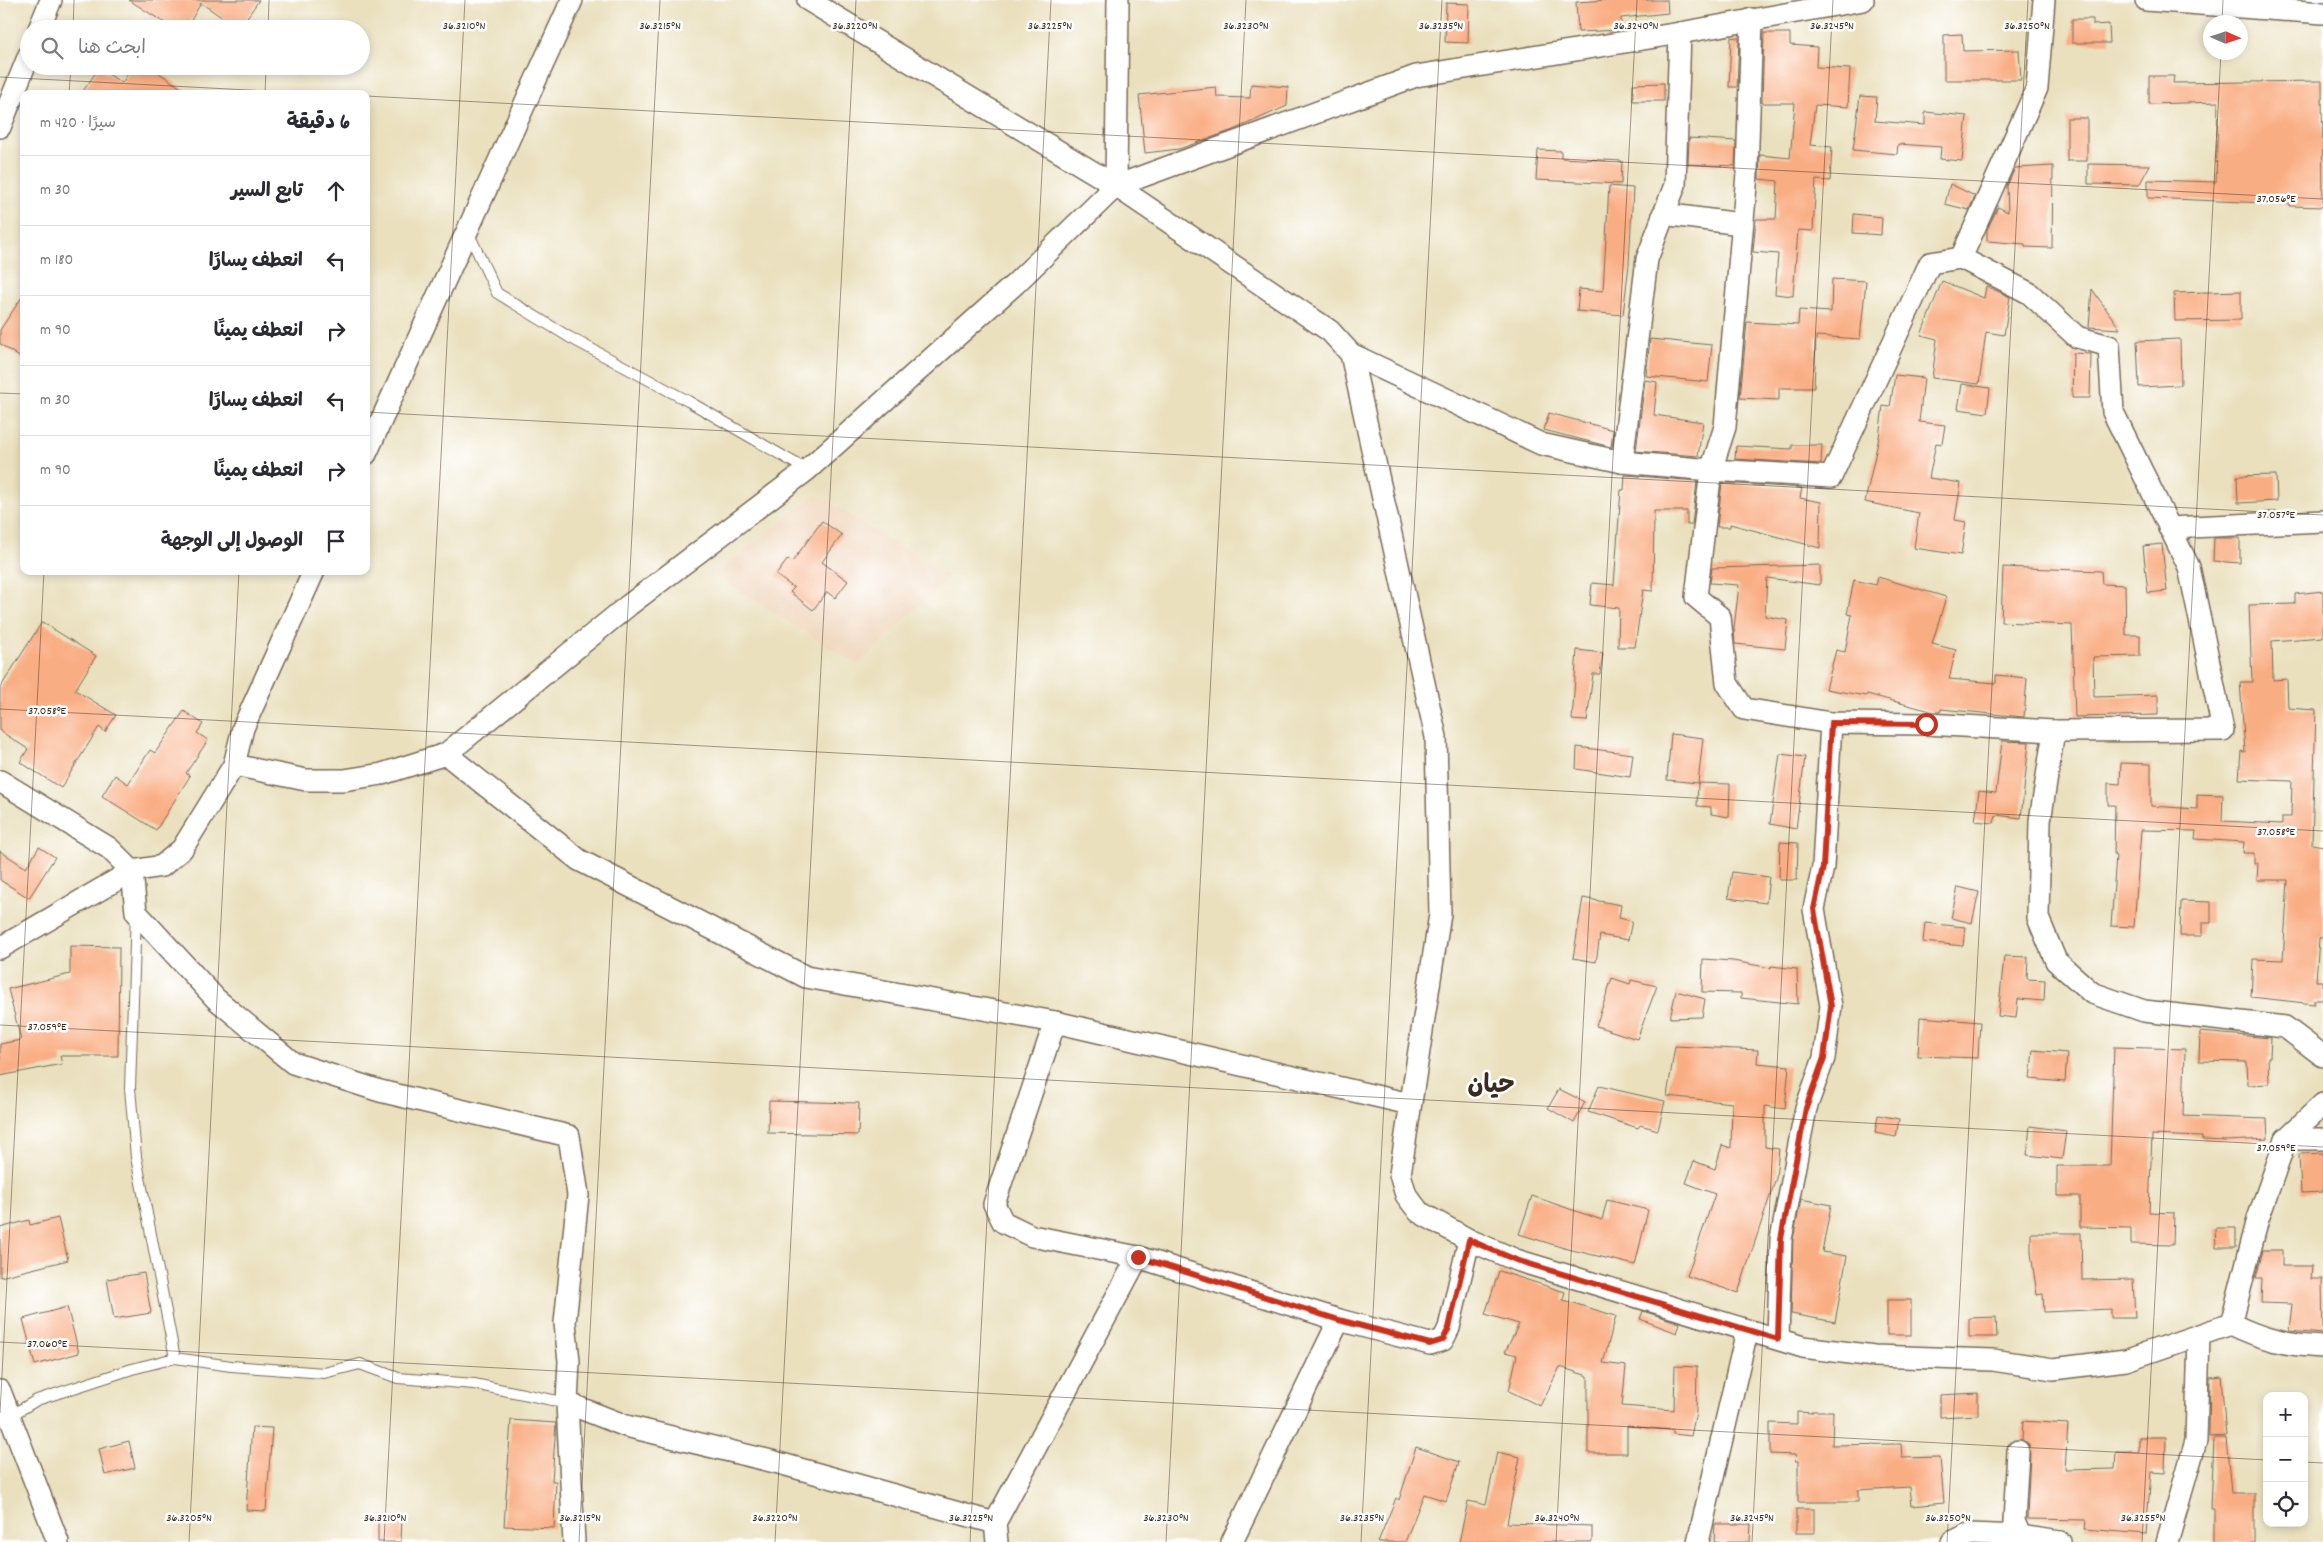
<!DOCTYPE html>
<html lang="ar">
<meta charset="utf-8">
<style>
body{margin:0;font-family:Dekko,"Playpen Sans Arabic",sans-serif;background:#f7f7f7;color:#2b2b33;direction:rtl}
.controls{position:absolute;right:15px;bottom:15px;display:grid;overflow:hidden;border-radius:10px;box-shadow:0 2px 8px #0003}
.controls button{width:45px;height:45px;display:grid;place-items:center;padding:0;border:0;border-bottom:1px solid #e1e1e2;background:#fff;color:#2b2b33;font:25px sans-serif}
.compass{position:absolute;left:2203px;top:15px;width:45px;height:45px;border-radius:50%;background:#fff;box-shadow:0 2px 8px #0003;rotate:93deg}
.stop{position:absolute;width:15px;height:15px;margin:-11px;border:4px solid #c8321e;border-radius:50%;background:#fff}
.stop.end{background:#c8321e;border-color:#fff;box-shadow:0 1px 5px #0008}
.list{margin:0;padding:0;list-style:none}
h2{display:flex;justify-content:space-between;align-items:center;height:65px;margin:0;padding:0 20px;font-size:21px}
h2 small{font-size:16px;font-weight:400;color:#7c7c81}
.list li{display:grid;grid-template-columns:32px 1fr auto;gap:15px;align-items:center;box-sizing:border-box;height:70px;padding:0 20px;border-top:1px solid #e1e1e2}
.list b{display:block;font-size:19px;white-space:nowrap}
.list em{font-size:16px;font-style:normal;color:#7c7c81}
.icon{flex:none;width:28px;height:28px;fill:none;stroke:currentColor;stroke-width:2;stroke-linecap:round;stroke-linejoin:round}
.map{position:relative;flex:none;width:2323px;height:1542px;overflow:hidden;direction:ltr}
.search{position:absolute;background:#fff;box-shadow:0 2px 8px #0003;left:20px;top:20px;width:350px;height:55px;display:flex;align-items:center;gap:12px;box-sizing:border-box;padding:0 18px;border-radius:28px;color:#7c7c81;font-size:19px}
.panel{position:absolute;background:#fff;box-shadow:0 2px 8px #0003;left:20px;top:90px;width:350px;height:485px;border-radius:10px;direction:rtl}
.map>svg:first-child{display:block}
.built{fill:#f0d6bc}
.building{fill:#f9ad83}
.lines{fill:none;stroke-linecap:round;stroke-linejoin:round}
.service-casing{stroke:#786a56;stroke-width:12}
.minor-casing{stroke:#786a56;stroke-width:24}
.service{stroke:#fff;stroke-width:10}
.minor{stroke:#fff;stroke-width:21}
.route{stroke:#c8321e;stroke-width:6}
.ticks{fill:none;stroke:#3b2a1e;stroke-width:1;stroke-opacity:0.45}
.labels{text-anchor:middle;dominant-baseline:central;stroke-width:5;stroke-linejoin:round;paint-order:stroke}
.district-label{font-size:25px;font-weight:bold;fill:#3b2a1e;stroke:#fff}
.ticks-label{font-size:12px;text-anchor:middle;fill:#3b2a1e;stroke:#fff;stroke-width:5;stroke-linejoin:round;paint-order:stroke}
</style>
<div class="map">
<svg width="2323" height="1542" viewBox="0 0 2323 1542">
<rect width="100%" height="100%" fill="#fff"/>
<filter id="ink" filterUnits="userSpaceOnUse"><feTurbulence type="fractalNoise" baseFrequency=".02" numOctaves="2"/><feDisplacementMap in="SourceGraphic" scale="10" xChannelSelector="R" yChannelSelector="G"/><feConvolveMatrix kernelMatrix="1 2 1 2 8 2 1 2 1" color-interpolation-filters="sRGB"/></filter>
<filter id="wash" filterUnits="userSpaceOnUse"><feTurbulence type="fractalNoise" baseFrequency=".0096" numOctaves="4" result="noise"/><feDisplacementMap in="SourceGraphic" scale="20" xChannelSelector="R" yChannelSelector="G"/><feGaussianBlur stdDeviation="1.12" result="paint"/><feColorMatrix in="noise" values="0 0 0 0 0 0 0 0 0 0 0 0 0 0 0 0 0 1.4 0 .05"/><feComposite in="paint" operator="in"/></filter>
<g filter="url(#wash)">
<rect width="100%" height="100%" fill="#eae0be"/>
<!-- built -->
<path class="built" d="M816,494L948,577L858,665L714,575Z"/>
<g id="blocks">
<!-- building -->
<g class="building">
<path d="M129,0H259L239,29L201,3L186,29H174Z"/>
<path d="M1607,0H1667L1668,13L1621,18V30L1578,32L1576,2Z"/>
<path d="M1446,3L1469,4L1468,43L1445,42Z"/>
<path d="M2072,19H2093V25L2109,24L2110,43H2072Z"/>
<path d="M1764,33H1790V45L1817,47L1816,67L1850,69L1848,107L1815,105L1810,145L1832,147L1830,181L1816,180L1813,231L1798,230L1793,296L1775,294L1778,254L1753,252L1756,219H1776L1778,181L1759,179L1760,155L1790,158L1795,103H1762Z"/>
<path d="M1962,34L1963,51L2019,50L2021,80H1944V35Z"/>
<path d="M1731,37L1739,38L1737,87H1729Z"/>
<path d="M133,66H149L190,94H81L99,68L122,83Z"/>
<path d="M2149,76H2174L2173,83L2322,81L2323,207L2290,206V204L2148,198V180L2216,182L2218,102L2149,104Z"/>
<path d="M1664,83V101H1633V84Z"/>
<path d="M1251,84L1288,87L1287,106L1233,130L1179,149L1145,153L1139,95L1216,87L1217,97L1250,98Z"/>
<path d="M1860,96L1877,97L1875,121L1925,125V112L1967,116L1962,161L1940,159L1941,147L1898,144L1897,154L1853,150Z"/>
<rect x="2067" y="118" width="20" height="43"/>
<path d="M1689,138L1736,141L1735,166L1688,164Z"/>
<path d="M1538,150L1561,151V158L1622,161L1621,184L1536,180Z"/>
<path d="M2088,164L2150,165L2139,185L2088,184Z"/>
<path d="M2053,166L2052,248L2025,247V244L1987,241V230L1998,207L2008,212L2007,186L2015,168Z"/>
<path d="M1950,184L1975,196L1969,210L1945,204Z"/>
<path d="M1609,186L1633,188L1629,264L1623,315L1577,311L1579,289L1603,291Z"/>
<path d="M1854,214L1882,217L1881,235L1853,233Z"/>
<path d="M1832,279L1866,281L1860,339L1816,336L1814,388H1779V400L1740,398L1747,322L1798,325L1799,310L1831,312Z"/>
<path d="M1942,281L1984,298L1986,286L2010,297L2004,335L1986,332L1979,384L1932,378L1937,339L1921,335Z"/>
<path d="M2092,289L2120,329L2089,327Z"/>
<path d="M2241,291V320L2175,321L2174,293Z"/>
<path d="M24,294V360L0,344V330Z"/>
<path d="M1650,339L1712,345L1708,382L1646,376Z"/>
<path d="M2180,339L2181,385L2139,387L2137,341Z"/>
<path d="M2073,353L2091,354L2090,398H2072Z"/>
<path d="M1895,375L1924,378L1919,422L1945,425L1942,444L1936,443L1929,478L1961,483L1955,520L1966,522L1961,555L1914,548L1919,513L1865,502L1879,437L1883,406L1890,407Z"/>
<path d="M1645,380L1657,382L1654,415L1703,422L1698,456L1636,451Z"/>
<path d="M1962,384L1990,388L1987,413L1958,409Z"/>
<path d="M1549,413L1613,430L1611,447L1544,430Z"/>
<path d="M1792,445H1822L1821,464L1735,459L1736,446L1792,449Z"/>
<path d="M1625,475L1697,481L1692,525H1687V511H1654L1653,591L1643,590L1635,647H1618L1619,608L1590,605L1592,583L1614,585L1621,490H1624Z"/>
<path d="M2276,475L2277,501L2238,503L2237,476Z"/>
<path d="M1722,483L1802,488L1800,498L1821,502L1820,548L1730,524V527H1717Z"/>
<path d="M822,521L842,535L822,562L848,581L835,598L827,592L813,610L790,592L794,588L776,575L788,559L792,562Z"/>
<path d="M2214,538H2240V563L2213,561Z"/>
<path d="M2162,544L2167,591L2148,593L2143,546Z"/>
<path d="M1820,565V585L1767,578L1765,616L1788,620L1785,649L1735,644L1734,628L1739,585L1710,583L1712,568Z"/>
<path d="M2003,567L2101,571L2102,584L2125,585L2126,635H2140V656L2093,657L2094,697L2158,695V715L2075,717L2072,625L2001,622Z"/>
<path d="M1878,577L1946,597L1932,644L1956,650L1949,679L1996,683V675L2027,678L2024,717L1941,709L1940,712H1934L1867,694L1866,696L1826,689L1836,650L1845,652L1852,615L1847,614L1854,580L1876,585Z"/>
<path d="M2323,591V637L2272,641L2273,680L2287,679L2288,708L2316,710L2312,844L2323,846V938H2319L2316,981H2323V1000H2314V1004L2251,997L2253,959L2283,960L2288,880H2257L2258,863H2254V853H2243L2244,842L2195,839L2196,831L2141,830L2134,927L2111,926L2116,855L2114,854L2115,805H2108V783L2120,784L2121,763L2151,764V806L2197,809V794L2223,795L2222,821L2282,824V817H2291L2292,781L2239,779L2241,751L2245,752L2240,682H2252L2249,605L2295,604V594Z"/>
<path d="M42,622L96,656L75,690L116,715L105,732L99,727L61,788L20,762L28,749L0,731V688Z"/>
<path d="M1577,650L1603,653L1600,674H1593L1587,721L1572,720Z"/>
<path d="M184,711L203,724L197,733L208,740L186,773L190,776L156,830L102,796L115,775L128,784L150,750L155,753Z"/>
<path d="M1671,734L1703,738L1698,783L1667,780Z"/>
<path d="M2002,741L2029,742L2021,818L1996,815L1994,823L1975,821L1979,791L1996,793Z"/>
<path d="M1577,747L1633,754L1630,777L1576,769Z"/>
<path d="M1780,754L1805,757L1796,829L1770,824Z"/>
<path d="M1698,783L1730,784L1729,817L1711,814V807L1697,806Z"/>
<path d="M1780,842L1798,843L1797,880H1779Z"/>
<path d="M39,847L55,857L29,898L0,880V851L26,868Z"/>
<path d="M1732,872L1769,877L1766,903L1728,898Z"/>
<path d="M1958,887L1979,892L1972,923L1951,918Z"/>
<path d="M1583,898L1621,905L1619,918L1632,921L1628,940L1600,935L1596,962L1573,958Z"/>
<path d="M2181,901L2211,902V923H2202V936H2180Z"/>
<path d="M1925,923L1965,927L1963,946L1923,942Z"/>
<path d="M70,946L119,947L118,1056H60L62,1064L0,1076V1044L21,1040L8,989L70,974Z"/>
<path d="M2004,956L2028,957L2027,979L2045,980L2044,1001L2018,999L2016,1018L1998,1016Z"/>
<path d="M1703,959L1733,961L1771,968V966L1797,969L1798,1004L1741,998V993L1702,992Z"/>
<path d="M1612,978L1630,984L1631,980L1657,986L1637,1039L1596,1026Z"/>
<path d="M1676,991L1705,999L1702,1017L1670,1018Z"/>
<path d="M1920,1017L1980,1022L1978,1058L1918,1056Z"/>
<path d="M2200,1032L2271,1038L2270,1057H2268L2269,1084L2248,1085L2247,1062L2199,1061Z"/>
<path d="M1675,1046L1758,1050L1757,1063L1789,1066L1785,1109L1765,1106V1147L1779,1149L1776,1178L1738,1293L1687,1276L1715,1194L1686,1183L1694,1161L1715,1169L1722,1145L1731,1148L1732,1103L1667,1096Z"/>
<path d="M2114,1047L2185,1049L2183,1116L2267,1119L2268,1139L2226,1141L2202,1140V1137L2152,1135L2149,1212L2174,1213L2173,1245L2131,1244V1228L2080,1227V1196H2057V1166H2110Z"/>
<path d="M2033,1050L2067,1053L2065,1082L2030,1079Z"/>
<path d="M1599,1086L1665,1101L1658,1130L1640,1125L1638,1128L1588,1112Z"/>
<path d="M1559,1089L1585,1102L1574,1123L1548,1108Z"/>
<path d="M769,1101L859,1103L858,1135L768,1133Z"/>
<path d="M1878,1115L1899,1119L1896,1137L1875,1133Z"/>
<path d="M2030,1126L2066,1131L2062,1159L2027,1155Z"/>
<path d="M2323,1153V1192L2301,1193L2299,1154Z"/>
<path d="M1532,1196L1602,1220L1607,1200L1648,1210L1635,1265L1564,1248L1519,1234Z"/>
<path d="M1801,1199L1831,1205L1822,1252L1847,1256L1835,1322L1791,1314L1793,1240Z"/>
<path d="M58,1218L68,1260L0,1277V1228L29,1220L30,1225Z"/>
<path d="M2215,1228H2236V1247H2216Z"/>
<path d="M2031,1233H2081L2082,1280L2133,1279L2135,1318H2111V1309L2044,1312L2043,1294L2037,1295L2031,1253Z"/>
<path d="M2263,1250H2282V1266H2312L2311,1279H2322L2323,1334L2289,1331L2292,1304L2261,1303L2262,1278H2256Z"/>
<path d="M1499,1271L1565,1292L1563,1300L1616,1316L1603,1363L1626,1366L1622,1406L1674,1410L1675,1366L1697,1367L1696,1412L1691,1436L1673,1434V1430L1627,1426V1453H1588V1376L1560,1367L1540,1406L1509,1391L1517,1355L1505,1352L1519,1324L1485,1314Z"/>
<path d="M144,1273L151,1313L114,1319L107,1279Z"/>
<rect x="1887" y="1300" width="24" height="35"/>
<path d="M67,1307L79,1353L35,1365L23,1319Z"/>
<path d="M1643,1311L1680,1323L1677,1333L1640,1319Z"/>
<path d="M1996,1317L1997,1337H1969V1318Z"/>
<path d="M2221,1376L2226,1436L2209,1437L2210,1377Z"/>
<path d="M1978,1393V1415L1940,1417V1395Z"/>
<path d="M1812,1411H1833L1832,1445L1901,1444L1902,1458L1940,1457L1944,1503L1912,1506L1910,1487L1858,1490V1502H1798V1461H1795L1796,1455L1770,1454V1423L1797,1424V1412L1812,1413Z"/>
<path d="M511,1420L556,1423L552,1481H556L554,1528L504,1526Z"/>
<path d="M2023,1421L2068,1424L2065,1470L2115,1469L2116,1452H2139V1437H2166L2165,1473L2151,1472L2146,1534L2085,1529L2086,1520L2027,1519L2030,1452L2029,1445L2022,1440Z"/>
<path d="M252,1427L272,1428L266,1511L246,1510Z"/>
<path d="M2214,1438H2226L2231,1493H2254V1542H2214V1508H2211Z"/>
<path d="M129,1441L135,1468L105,1475L99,1449Z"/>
<path d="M1416,1447L1459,1462L1446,1501L1424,1494L1405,1542H1378L1396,1498L1399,1500Z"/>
<path d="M1497,1452L1520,1457L1507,1523L1592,1526V1542H1459L1468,1501L1486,1505Z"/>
<rect x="1796" y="1509" width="18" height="24"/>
<path d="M378,1517H402L401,1542H378Z"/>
<path d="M1715,1524H1751L1750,1542H1714Z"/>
</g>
</g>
</g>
<g filter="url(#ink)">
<use href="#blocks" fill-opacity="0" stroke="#786a56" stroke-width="1"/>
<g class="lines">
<defs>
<g id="service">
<path d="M468,232L497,293L569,337L688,401L807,470"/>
<path d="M136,913L130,1088L136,1157L175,1358"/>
<path d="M10,1416L37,1400L132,1369L175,1358L231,1366L324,1373L360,1364L398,1378L474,1384L567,1403"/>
</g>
<g id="minor">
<path d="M808,0L1116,186L1330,331L1351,354L1436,737L1440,914L1400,1174L1406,1195L1419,1212L1469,1240L1516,1260L1803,1347L1874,1356L1993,1360L2053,1369L2126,1360L2231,1324L2258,1219L2286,1139L2323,1104"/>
<path d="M2146,0L2323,13"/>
<path d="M39,29L51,0"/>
<path d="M0,127L29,55"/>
<path d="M1116,186L1118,0"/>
<path d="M1663,214L1741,224"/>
<path d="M1961,258L2037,88L2044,0"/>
<path d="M1351,354L1541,444L1622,462L1711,470L1831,477L1930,263L1961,258L2029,293L2077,337L2109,346L2113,412L2189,567L2223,730L2054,731L1926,724L1831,723L1744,709L1727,683L1720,617L1696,597L1711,470L1725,427L1747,174L1752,19"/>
<path d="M366,454L572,0"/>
<path d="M1622,462L1647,259L1675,185L1680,33"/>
<path d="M2169,528L2323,521"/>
<path d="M2054,731L2040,821L2038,918L2056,961L2092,993L2144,1011L2285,1027L2323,1056"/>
<path d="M446,754L579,860L806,977L1055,1022L1410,1104"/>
<path d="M234,765L306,780H344L382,774L446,754L629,605L807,470L1015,284L1116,186L1416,76L1680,33L1863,0"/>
<path d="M0,781L109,848L132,871L136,912L216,999L293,1063L380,1091L569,1136L578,1195L565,1323L569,1361L567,1403L626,1426L775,1462L995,1523"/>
<path d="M0,948L132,871L162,866L182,849L234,765L243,728L314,571"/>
<path d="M1055,1022L994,1204L1003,1222L1032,1236L1138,1257L1339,1320L1430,1344L1443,1340L1449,1328L1469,1240"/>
<path d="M2286,1139H2323"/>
<path d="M2231,1324C2262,1339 2288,1346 2323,1347"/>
<path d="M1778,1339L1781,1239L1806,1108L1824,1058L1831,1006L1814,909L1823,867L1831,723"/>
<path d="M0,1391L58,1542"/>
<path d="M567,1403L574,1542"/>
<path d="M2018,1451L2014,1521L2020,1536"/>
<path d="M997,1542L995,1523L1138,1257"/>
<path d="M1232,1542L1339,1320"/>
<path d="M1698,1542L1747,1331"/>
<path d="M1952,1542L1969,1534L2020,1536L2060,1542"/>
<path d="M2167,1542L2196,1441L2199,1336"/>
</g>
</defs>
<!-- service casing -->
<use href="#service" class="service-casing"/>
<!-- minor casing -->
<use href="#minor" class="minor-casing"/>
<!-- service -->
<use href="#service" class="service"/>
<!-- minor -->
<use href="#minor" class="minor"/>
</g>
</g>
<g class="lines" filter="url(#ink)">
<!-- route -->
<path class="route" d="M1138,1257L1339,1320L1430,1344L1443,1340L1449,1328L1469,1240L1516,1260L1778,1339L1781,1239L1806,1108L1824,1058L1831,1006L1814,909L1823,867L1831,723L1926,724"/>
</g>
<!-- ticks -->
<path class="ticks" d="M2222,22L2223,0M73,29L74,0M268,29L269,0M0,77L324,94M69,94L71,66M265,94L266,66M366,96L2323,199M0,393L24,394M366,412L2323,515M0,709L2323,831M0,1025L2323,1147M0,1342L2267,1460M0,1413L44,571M2304,1462L2323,1463M189,1542L239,571M384,1542L465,0M579,1542L660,0M775,1542L856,0M970,1542L1051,0M1166,1542L1246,0M1361,1542L1442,0M1556,1542L1637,0M1752,1542L1833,0M1947,1542L2028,0M2142,1542L2221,52"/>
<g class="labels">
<!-- district labels -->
<g class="district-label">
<text x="1491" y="1087">حيان</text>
</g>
</g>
<g class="ticks-label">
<text x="464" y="29">36.3210°N</text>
<text x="660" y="29">36.3215°N</text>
<text x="855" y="29">36.3220°N</text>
<text x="1050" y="29">36.3225°N</text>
<text x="1246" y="29">36.3230°N</text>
<text x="1441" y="29">36.3235°N</text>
<text x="1636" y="29">36.3240°N</text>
<text x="1832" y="29">36.3245°N</text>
<text x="2027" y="29">36.3250°N</text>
<text x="2276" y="202">37.056°E</text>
<text x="2276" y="518">37.057°E</text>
<text x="47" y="714">37.058°E</text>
<text x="2276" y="835">37.058°E</text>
<text x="47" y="1030">37.059°E</text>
<text x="2276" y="1151">37.059°E</text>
<text x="47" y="1347">37.060°E</text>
<text x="189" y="1521">36.3205°N</text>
<text x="385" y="1521">36.3210°N</text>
<text x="580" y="1521">36.3215°N</text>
<text x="775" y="1521">36.3220°N</text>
<text x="971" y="1521">36.3225°N</text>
<text x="1166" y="1521">36.3230°N</text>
<text x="1362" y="1521">36.3235°N</text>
<text x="1557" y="1521">36.3240°N</text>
<text x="1752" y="1521">36.3245°N</text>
<text x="1948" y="1521">36.3250°N</text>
<text x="2143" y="1521">36.3255°N</text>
</g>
</svg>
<div class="controls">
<button>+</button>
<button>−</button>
<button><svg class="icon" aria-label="locate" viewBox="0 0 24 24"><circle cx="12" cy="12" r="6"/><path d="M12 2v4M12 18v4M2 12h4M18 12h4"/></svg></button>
</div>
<svg class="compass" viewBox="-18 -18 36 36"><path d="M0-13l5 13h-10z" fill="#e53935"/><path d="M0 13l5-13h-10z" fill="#7c7c81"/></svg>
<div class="stop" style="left:1926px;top:724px"></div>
<div class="stop end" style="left:1138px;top:1257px"></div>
<div class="search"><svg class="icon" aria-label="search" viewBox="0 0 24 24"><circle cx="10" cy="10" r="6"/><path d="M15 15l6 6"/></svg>ابحث هنا</div>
<section class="panel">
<h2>6 دقيقة<small>سيرًا · 420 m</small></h2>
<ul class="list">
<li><svg class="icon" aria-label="ahead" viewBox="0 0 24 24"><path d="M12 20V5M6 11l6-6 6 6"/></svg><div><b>تابع السير</b></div><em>30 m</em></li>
<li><svg class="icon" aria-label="left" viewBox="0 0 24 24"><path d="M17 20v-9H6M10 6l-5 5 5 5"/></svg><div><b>انعطف يسارًا</b></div><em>180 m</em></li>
<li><svg class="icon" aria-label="right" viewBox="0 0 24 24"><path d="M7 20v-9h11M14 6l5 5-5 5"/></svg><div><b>انعطف يمينًا</b></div><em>90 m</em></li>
<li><svg class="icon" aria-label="left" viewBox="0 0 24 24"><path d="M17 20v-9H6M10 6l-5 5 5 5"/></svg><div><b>انعطف يسارًا</b></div><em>30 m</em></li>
<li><svg class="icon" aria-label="right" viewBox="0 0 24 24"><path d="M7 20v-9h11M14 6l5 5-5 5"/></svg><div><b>انعطف يمينًا</b></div><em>90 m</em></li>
<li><svg class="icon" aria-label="arrive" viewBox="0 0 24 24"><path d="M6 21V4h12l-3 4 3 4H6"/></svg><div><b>الوصول إلى الوجهة</b></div></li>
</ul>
</section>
</div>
